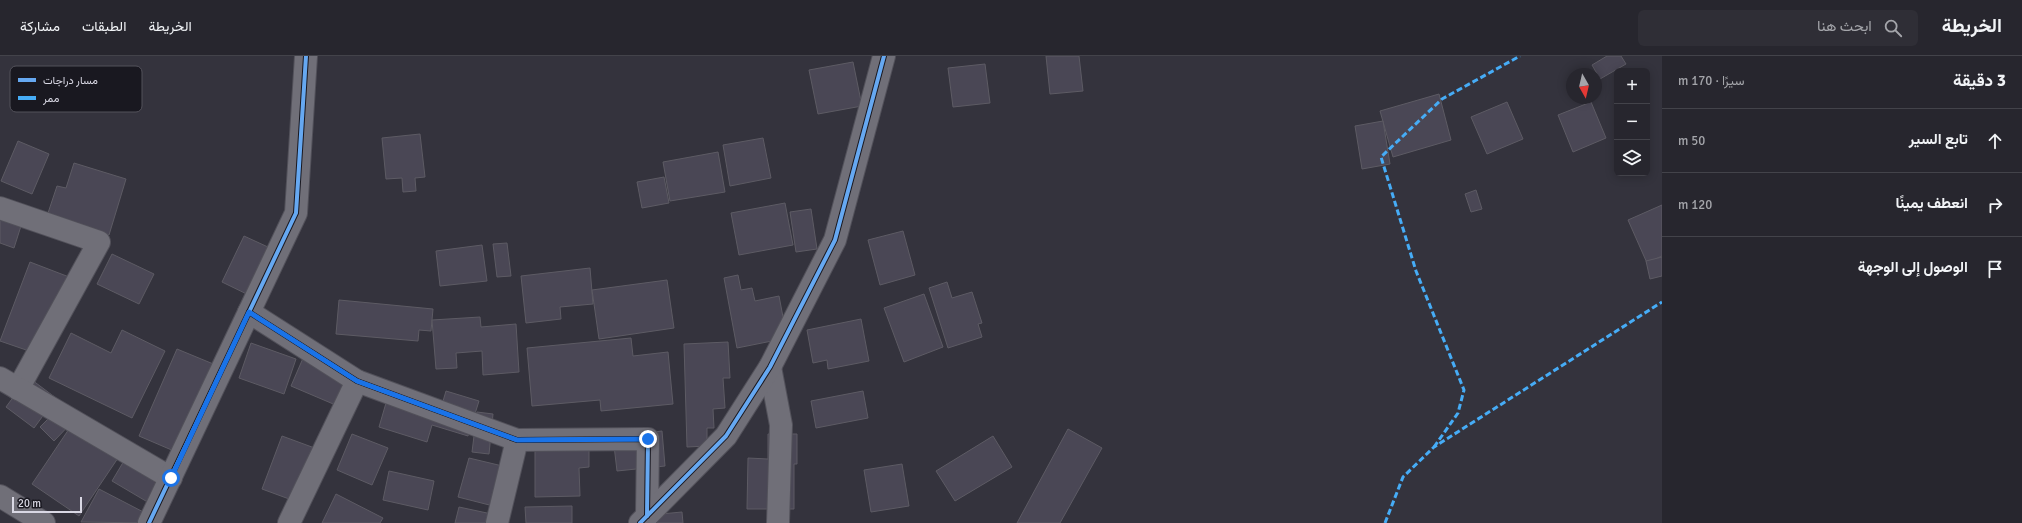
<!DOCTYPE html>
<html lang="ar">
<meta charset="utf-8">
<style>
body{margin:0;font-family:Signika,Vazirmatn,sans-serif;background:#2f2e36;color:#f1f3f6;direction:rtl}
.controls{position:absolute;right:12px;top:12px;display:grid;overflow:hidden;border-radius:6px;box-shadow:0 2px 10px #0003}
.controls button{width:36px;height:36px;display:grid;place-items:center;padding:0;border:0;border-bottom:1px solid #43434a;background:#27262e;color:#f1f3f6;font:20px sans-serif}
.compass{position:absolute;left:1566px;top:12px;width:36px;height:36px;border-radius:50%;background:#27262e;box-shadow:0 2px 10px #0003;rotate:172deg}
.scale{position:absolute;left:12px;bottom:10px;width:70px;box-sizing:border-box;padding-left:4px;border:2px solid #d9d8e4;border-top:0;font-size:11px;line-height:14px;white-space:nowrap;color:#d9d8e4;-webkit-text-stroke:3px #191820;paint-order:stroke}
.stop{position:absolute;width:12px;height:12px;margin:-9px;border:3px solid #1a73e8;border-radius:50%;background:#fff}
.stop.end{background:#1a73e8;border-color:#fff;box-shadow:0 1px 4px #0008}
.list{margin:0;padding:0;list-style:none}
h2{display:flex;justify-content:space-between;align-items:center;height:52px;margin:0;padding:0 16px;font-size:17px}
h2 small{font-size:13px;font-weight:400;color:#a4a5aa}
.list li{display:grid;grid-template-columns:26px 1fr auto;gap:12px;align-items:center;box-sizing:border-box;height:64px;padding:0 16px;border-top:1px solid #43434a}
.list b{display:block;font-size:15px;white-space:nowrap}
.list em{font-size:13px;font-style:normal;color:#a4a5aa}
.icon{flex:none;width:22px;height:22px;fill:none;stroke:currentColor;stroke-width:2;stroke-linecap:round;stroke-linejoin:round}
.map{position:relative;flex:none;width:1662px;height:467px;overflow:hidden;direction:ltr}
header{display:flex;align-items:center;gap:24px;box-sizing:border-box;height:56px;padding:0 20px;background:#27262e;border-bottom:1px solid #43434a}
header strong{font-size:19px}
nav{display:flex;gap:22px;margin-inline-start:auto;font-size:14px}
.search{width:280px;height:36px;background:#2f2e36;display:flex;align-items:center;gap:10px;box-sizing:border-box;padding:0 14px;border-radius:6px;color:#a4a5aa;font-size:15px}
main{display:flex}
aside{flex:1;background:#27262e}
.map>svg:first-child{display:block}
.building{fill:#4a4755;stroke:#5d5b64}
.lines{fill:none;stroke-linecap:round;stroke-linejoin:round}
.minor-casing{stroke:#52515a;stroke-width:24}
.minor{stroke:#706f78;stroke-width:22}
.quiet{stroke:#46acf6;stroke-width:3;stroke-dasharray:6 3;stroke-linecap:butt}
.cycleway-casing{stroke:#191820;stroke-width:6}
.cycleway{stroke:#66a8f1;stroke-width:4}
.route{stroke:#1a73e8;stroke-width:5}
.key{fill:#191820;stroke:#53525b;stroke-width:1}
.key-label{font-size:11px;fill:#d9d8e4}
</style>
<header>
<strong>الخريطة</strong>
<div class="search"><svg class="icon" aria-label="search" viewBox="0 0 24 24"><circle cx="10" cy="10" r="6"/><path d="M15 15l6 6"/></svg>ابحث هنا</div>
<nav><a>الخريطة</a><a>الطبقات</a><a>مشاركة</a></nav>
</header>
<main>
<aside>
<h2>3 دقيقة<small>سيرًا · 170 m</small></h2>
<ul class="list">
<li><svg class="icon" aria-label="ahead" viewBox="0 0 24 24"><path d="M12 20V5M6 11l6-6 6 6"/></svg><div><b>تابع السير</b></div><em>50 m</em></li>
<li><svg class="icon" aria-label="right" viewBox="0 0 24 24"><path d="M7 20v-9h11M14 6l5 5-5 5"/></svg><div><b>انعطف يمينًا</b></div><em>120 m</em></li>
<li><svg class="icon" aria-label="arrive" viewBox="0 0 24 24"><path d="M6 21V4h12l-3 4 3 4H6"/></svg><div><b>الوصول إلى الوجهة</b></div></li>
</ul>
</aside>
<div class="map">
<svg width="1662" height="467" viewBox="0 0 1662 467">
<rect width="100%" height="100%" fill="#34333d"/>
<!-- building -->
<g class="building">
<path d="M1046,0H1079L1083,35L1050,38Z"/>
<path d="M1607,0H1621L1626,8L1600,23L1592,9Z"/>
<path d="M853,6L862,50L818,58L809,14Z"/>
<path d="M985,8L990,47L953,51L948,12Z"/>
<path d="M1439,38L1451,84L1393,101L1380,55Z"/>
<path d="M1507,46L1523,83L1487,98L1471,61Z"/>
<path d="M1591,46L1606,82L1573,96L1558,59Z"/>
<path d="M1383,65L1390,108L1362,113L1355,70Z"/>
<path d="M420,78L425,121L415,122L416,135L403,136L402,122L386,123L382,82Z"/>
<path d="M763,82L771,122L730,130L723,89Z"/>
<path d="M18,85L49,98L32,138L1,125Z"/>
<path d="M718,96L725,136L670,145L663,106Z"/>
<path d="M74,107L126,123L109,179L47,160L57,130L66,132Z"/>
<path d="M664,121L669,147L642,152L637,126Z"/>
<path d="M1476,134L1482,153L1471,156L1465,138Z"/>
<path d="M0,143L27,151L14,192L0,187Z"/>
<path d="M785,147L793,189L739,199L731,157Z"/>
<path d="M1662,149V200L1647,207L1628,164Z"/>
<path d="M811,153L817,193L796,196L790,156Z"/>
<path d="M903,175L915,219L880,229L868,184Z"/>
<path d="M244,180L281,197L259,244L222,226Z"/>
<path d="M507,187L511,220L497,221L493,188Z"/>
<path d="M482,189L487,225L440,230L436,195Z"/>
<path d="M112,198L154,218L139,248L97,228Z"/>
<path d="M1662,201V220L1650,223L1646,205Z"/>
<path d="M30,206L77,224L35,297L0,285Z"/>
<path d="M590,212L593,248L560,251L561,263L526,267L521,220Z"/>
<path d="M738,219L741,234L752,232L755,245L779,240L787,282L737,292L724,222Z"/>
<path d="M667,224L674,272L599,283L592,234Z"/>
<path d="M947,226L952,242L972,236L982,267L978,268L982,281L948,292L929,232Z"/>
<path d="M924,238L943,291L904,306L884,252Z"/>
<path d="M339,244L433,253L431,275L419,274L418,285L336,278Z"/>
<path d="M480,261L481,271L516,268L519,316L483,319L482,295L456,297L457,312L436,313L432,264Z"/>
<path d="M861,263L869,305L828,313L827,304L813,307L807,274Z"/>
<path d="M122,274L165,295L132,362L49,322L71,277L111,297Z"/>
<path d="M631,282L633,300L668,296L673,348L601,355L600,344L532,350L527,292Z"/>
<path d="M728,286L730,322H723L725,352L713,353L714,372H707V390L687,391L684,288Z"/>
<path d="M251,287L296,303L284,338L239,322Z"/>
<path d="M177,293L223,312L181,398L139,380Z"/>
<path d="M307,293L361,316L345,353L291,330Z"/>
<path d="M28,321L56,342L34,372L6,351Z"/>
<path d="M446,335L479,345L468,380L432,369L427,386L379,371L386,347L438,362Z"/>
<path d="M863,335L868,362L816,372L811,345Z"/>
<path d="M62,349L76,362L54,385L40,371Z"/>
<path d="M477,356L493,358L489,398L472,396Z"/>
<path d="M73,367L120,399L79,460L32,428Z"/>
<path d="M1068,373L1102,392L1060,467H1017Z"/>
<path d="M589,374V411L579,412L580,440L535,441V375Z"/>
<path d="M662,375L665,410L617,415L613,381Z"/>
<path d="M352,378L388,392L372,429L337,414Z"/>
<path d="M768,378H797V408H794V453H747L748,402L768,403Z"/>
<path d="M282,380L320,394L300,447L262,433Z"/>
<path d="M993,380L1012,411L955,445L936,415Z"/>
<path d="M131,393L175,420L156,451L112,425Z"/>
<path d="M469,402L515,413L505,453L458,441Z"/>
<path d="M902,408L909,450L871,456L864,414Z"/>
<path d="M389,415L434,425L428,454L383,444Z"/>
<path d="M99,433L153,461L149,467L81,466Z"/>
<path d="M336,438L383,462L380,467H322Z"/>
<path d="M572,450V467H526L525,451Z"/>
<path d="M459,451L501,460L500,467H455Z"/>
<path d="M682,456L683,467H641L640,460Z"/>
</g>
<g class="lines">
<defs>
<g id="minor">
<path d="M0,152L99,186L18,333"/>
<path d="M249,256L357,325L517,384L648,383L647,460"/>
<path d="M770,311L781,369L778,467"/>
<path d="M0,322L171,422"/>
<path d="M0,440L44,467"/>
<path d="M149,467L296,157L306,0"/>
<path d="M289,467L357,325"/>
<path d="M497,467L517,384"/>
<path d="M640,467L726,380L770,311L835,184L884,0"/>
</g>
</defs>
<!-- minor casing -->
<use href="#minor" class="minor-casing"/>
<!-- minor -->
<use href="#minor" class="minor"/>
<!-- quiet -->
<g class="quiet">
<path d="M1434,391L1458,357L1464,334L1416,215L1381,101L1442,43L1520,0"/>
<path d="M1385,467L1403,421L1434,391L1662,246"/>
</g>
<defs>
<g id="cycleway">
<path d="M249,256L357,325L517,384L648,383L647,460"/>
<path d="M149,467L296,157L306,0"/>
<path d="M640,467L726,380L770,311L835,184L884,0"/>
</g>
</defs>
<!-- cycleway casing -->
<use href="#cycleway" class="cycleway-casing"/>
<!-- cycleway -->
<use href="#cycleway" class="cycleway"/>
</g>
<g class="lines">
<!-- route -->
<path class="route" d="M171,422L249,256L357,325L517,384L648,383"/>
</g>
<!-- legend -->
<rect x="10" y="10" width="132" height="46" rx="6" class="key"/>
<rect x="18" y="22" width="18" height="4" fill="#66a8f1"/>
<rect x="18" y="40" width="18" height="4" fill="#46acf6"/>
<g class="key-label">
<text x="43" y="28">مسار دراجات</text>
<text x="43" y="46">ممر</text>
</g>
</svg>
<div class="controls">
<button>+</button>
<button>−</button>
<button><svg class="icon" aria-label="layers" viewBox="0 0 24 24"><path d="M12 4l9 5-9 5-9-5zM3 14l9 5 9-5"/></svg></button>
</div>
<svg class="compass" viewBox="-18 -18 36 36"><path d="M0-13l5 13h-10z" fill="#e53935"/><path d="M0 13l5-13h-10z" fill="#a4a5aa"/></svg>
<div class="scale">20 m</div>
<div class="stop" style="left:171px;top:422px"></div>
<div class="stop end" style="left:648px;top:383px"></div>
</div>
</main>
